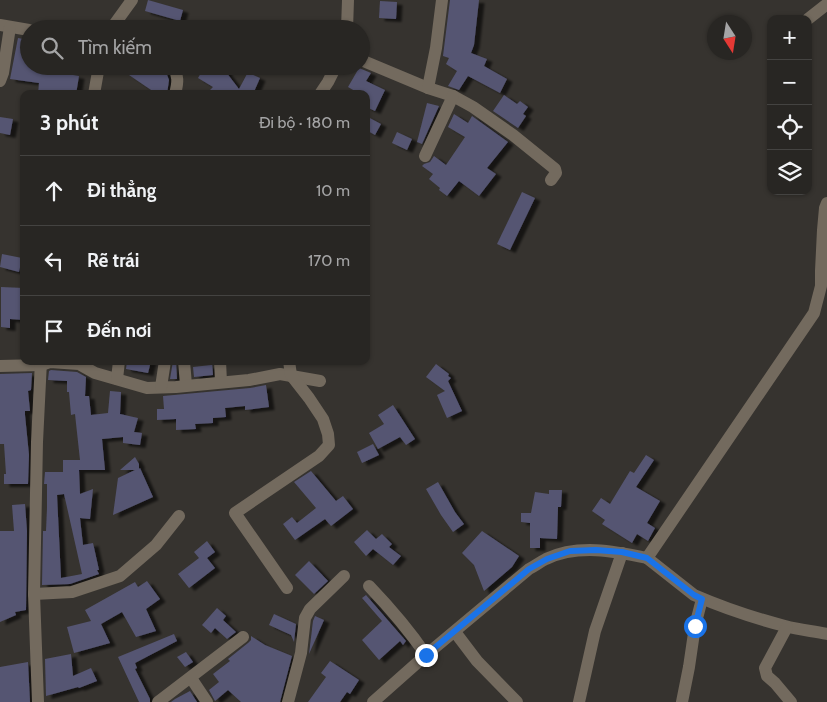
<!DOCTYPE html>
<html lang="vi">
<meta charset="utf-8">
<style>
body{margin:0;font-family:Cabin,sans-serif;background:#343230;color:#f1f3f6}
.controls{position:absolute;right:15px;top:15px;display:grid;overflow:hidden;border-radius:10px;box-shadow:0 1px 4px #0004}
.controls button{width:45px;height:45px;display:grid;place-items:center;padding:0;border:0;border-bottom:1px solid #444341;background:#282623;color:#f1f3f6;font:25px sans-serif}
.compass{position:absolute;left:707px;top:15px;width:45px;height:45px;border-radius:50%;background:#282623;box-shadow:0 1px 4px #0004;rotate:168deg}
.stop{position:absolute;width:15px;height:15px;margin:-11px;border:4px solid #1a73e8;border-radius:50%;background:#fff}
.stop.end{background:#1a73e8;border-color:#fff;box-shadow:0 1px 5px #0008}
.list{margin:0;padding:0;list-style:none}
h2{display:flex;justify-content:space-between;align-items:center;height:65px;margin:0;padding:0 20px;font-size:21px}
h2 small{font-size:16px;font-weight:400;color:#a5a5a6}
.list li{display:grid;grid-template-columns:32px 1fr auto;gap:15px;align-items:center;box-sizing:border-box;height:70px;padding:0 20px;border-top:1px solid #444341}
.list b{display:block;font-size:19px;white-space:nowrap}
.list em{font-size:16px;font-style:normal;color:#a5a5a6}
.icon{flex:none;width:28px;height:28px;fill:none;stroke:currentColor;stroke-width:2;stroke-linecap:round;stroke-linejoin:round}
.map{position:relative;flex:none;width:827px;height:702px;overflow:hidden}
.search{position:absolute;background:#282623;box-shadow:0 1px 4px #0004;left:20px;top:20px;width:350px;height:55px;display:flex;align-items:center;gap:12px;box-sizing:border-box;padding:0 18px;border-radius:28px;color:#a5a5a6;font-size:19px}
.panel{position:absolute;background:#282623;box-shadow:0 1px 4px #0004;left:20px;top:90px;width:350px;height:275px;border-radius:10px}
.map>svg:first-child{display:block}
.building{fill:#555572;fill-rule:evenodd;filter:url(#shadow)}
.lines{fill:none;stroke-linecap:round;stroke-linejoin:round}
.minor{stroke:#736a5e;stroke-width:12}
.route{stroke:#1a73e8;stroke-width:6}
</style>
<div class="map">
<svg width="827" height="702" viewBox="0 0 827 702">
<defs>
<filter id="shadow"><feDropShadow dx="5.5" dy="3" stdDeviation="1" flood-color="#0009"/></filter>
</defs>
<rect width="100%" height="100%" fill="#36332f"/>
<!-- building -->
<g class="building">
<path d="M148,0L183,10L180,21L145,11Z"/>
<path d="M450,0H479L474,45L471,53L487,59L484,66L507,79L500,93L468,76L459,90L448,86L457,71L446,64L449,58L443,56Z"/>
<path d="M380,1L397,2L396,19L379,18Z"/>
<path d="M18,38L29,40V66H30V68L79,76L76,94H38L39,83L10,79Z"/>
<path d="M135,66H154L166,72L169,80L167,94H157L129,75Z"/>
<path d="M205,66H221L227,70L226,72L239,89L247,74H251L260,78L253,94H206L213,87L198,78Z"/>
<path d="M359,68L371,73L366,81L385,90L375,111L366,107V94H360L348,87Z"/>
<path d="M504,95L517,104L520,101L528,107L523,114L526,116L518,128L493,111Z"/>
<path d="M427,103L439,106L422,144L417,142Z"/>
<path d="M454,114L468,123L472,116L508,142L487,168L496,174L479,196L459,181L447,196L439,190L440,188L429,179L433,174L422,166L424,164L430,162L434,156L446,165L465,137L448,127Z"/>
<path d="M366,116L381,124L375,135L366,130Z"/>
<path d="M0,117L13,119L10,135L0,133Z"/>
<path d="M397,132L412,139L407,150L392,143Z"/>
<path d="M522,192L535,198L510,250L497,244Z"/>
<path d="M2,254L22,258L19,272L0,267Z"/>
<path d="M1,287L24,288V320L10,319V328L1,327Z"/>
<path d="M127,361H151L148,373L126,369Z"/>
<path d="M173,361H176L177,379H170Z"/>
<path d="M210,361H212L213,375L194,377L193,367L211,365Z"/>
<path d="M436,364L449,374L448,376L451,378L448,381L462,411L447,418L437,395L445,391L426,377Z"/>
<path d="M51,370L77,372L86,377L85,396H89L91,415L108,413L110,391L121,392L120,414L138,418L134,432L142,433L140,445L123,443V437L102,439L105,470H79L80,494L93,489L90,519L80,518L83,545L93,543L99,570H97L99,574L70,584L42,585L43,531H46L47,508V484H44L45,472H63V460H80L75,414L71,415L69,392H67V381L48,380L49,371ZM64,494L82,574L61,578L57,495Z"/>
<path d="M32,373L31,390L28,391L30,411H25V415L29,455L28,484H4V474H6L4,444H0V374Z"/>
<path d="M266,385L269,407L245,410V406L225,408L226,417L213,418V423L195,424L196,429L176,430V419L157,420V409H164L163,396L250,388Z"/>
<path d="M393,405L415,439L406,445L400,437L378,449L369,433L384,424L378,415Z"/>
<path d="M373,444L379,455L362,463L357,452Z"/>
<path d="M646,455L654,460L636,487L660,501L647,523L655,528L648,541L637,534L632,543L602,524L605,520L592,511L601,498L610,504L630,471L634,473Z"/>
<path d="M135,457L139,464V469L140,468L153,497L113,515L118,478L135,470H120Z"/>
<path d="M311,471L336,501L343,496L353,509L331,526L325,519L295,540L283,524L292,517L297,523L316,508L294,482Z"/>
<path d="M438,482L455,512L464,524L453,532L441,515L426,489Z"/>
<path d="M549,490H562L561,507H558L557,539L540,538V548H530V523L521,522V513H531L535,492L549,494Z"/>
<path d="M25,504L27,531L26,610L15,612L16,615L0,622V531H14L12,505Z"/>
<path d="M367,530L376,539L382,534L392,544L389,547L401,556L393,565L373,549L366,556L354,542Z"/>
<path d="M482,531L519,556L512,567L484,591L474,565L462,553Z"/>
<path d="M207,541L215,552L207,558L215,568L189,588L178,574L199,558L194,552Z"/>
<path d="M309,561L328,581L314,594L295,575Z"/>
<path d="M147,581L160,599L146,609L156,631L136,637L122,612L101,624L110,643L74,653L67,627L91,621L85,610L135,582L138,587Z"/>
<path d="M366,595L406,641L403,645L400,641L379,660L362,640L382,621L362,598Z"/>
<path d="M217,608L226,616L223,620L236,632L227,639L215,628L211,633L202,625Z"/>
<path d="M274,614L296,624L294,642L291,635L269,625Z"/>
<path d="M315,616L324,620L309,654L313,621Z"/>
<path d="M174,634L177,641L135,663L137,668L135,669L150,699V702H139L118,657Z"/>
<path d="M251,636L265,645L292,656L280,702H241L228,690L215,701L209,690L219,682L213,674L230,661L228,659L248,643L251,640Z"/>
<path d="M186,652L193,662L185,667L177,657Z"/>
<path d="M71,654L73,676L91,668L97,681L79,688L78,687L46,696L45,659Z"/>
<path d="M330,661L359,680L350,694L347,692L340,702H308L326,677L321,673Z"/>
<path d="M28,662L30,702H0V667Z"/>
<path d="M190,691L197,702H171L175,699Z"/>
</g>
<g class="lines">
<!-- minor -->
<g class="minor">
<path d="M808,19L827,4"/>
<path d="M0,25L29,30"/>
<path d="M111,29L132,0"/>
<path d="M347,29L348,0"/>
<path d="M361,60L428,88L453,96L473,107L513,135L555,169L556,173L551,180"/>
<path d="M172,66C179,75 178,83 175,94"/>
<path d="M0,81L3,73L10,27"/>
<path d="M428,88L436,48L442,0"/>
<path d="M94,94L99,66"/>
<path d="M320,94L328,82L336,66"/>
<path d="M425,156L453,96"/>
<path d="M827,203L825,208L823,230L821,271V286L814,313L647,558L694,595C724,608 754,618 785,626C799,630 813,631 827,634"/>
<path d="M184,361L186,385"/>
<path d="M220,361L221,382"/>
<path d="M0,366L41,365L50,362L79,364L95,373L147,388L176,387L249,380L280,374L320,381"/>
<path d="M117,379L119,361"/>
<path d="M161,387L165,361"/>
<path d="M369,586C390,608 409,630 426,655"/>
<path d="M287,588L235,513L319,456L329,445L328,434L323,419L309,398L291,375L289,361"/>
<path d="M34,594L72,592L120,576L156,545L179,516"/>
<path d="M787,627L765,668L767,676L775,683L791,702"/>
<path d="M455,632L477,661L517,702"/>
<path d="M191,678L207,702"/>
<path d="M38,702L34,594L37,442L41,361"/>
<path d="M158,702L243,637"/>
<path d="M288,702L301,653L305,618L310,609L344,576"/>
<path d="M373,702L426,655L529,569C535,566 540,562 546,559C578,544 614,551 647,558"/>
<path d="M579,702L595,631L622,553"/>
<path d="M682,702L689,667L695,626L702,599"/>
</g>
</g>
<g class="lines">
<!-- route -->
<path class="route" d="M426,655L529,569L547,559L570,551L596,550L622,552L647,558L694,595L702,599L695,626"/>
</g>
</svg>
<div class="controls">
<button>+</button>
<button>−</button>
<button><svg class="icon" aria-label="locate" viewBox="0 0 24 24"><circle cx="12" cy="12" r="6"/><path d="M12 2v4M12 18v4M2 12h4M18 12h4"/></svg></button>
<button><svg class="icon" aria-label="layers" viewBox="0 0 24 24"><path d="M12 4l9 5-9 5-9-5zM3 14l9 5 9-5"/></svg></button>
</div>
<svg class="compass" viewBox="-18 -18 36 36"><path d="M0-13l5 13h-10z" fill="#e53935"/><path d="M0 13l5-13h-10z" fill="#a5a5a6"/></svg>
<div class="stop" style="left:695px;top:626px"></div>
<div class="stop end" style="left:426px;top:655px"></div>
<div class="search"><svg class="icon" aria-label="search" viewBox="0 0 24 24"><circle cx="10" cy="10" r="6"/><path d="M15 15l6 6"/></svg>Tìm kiếm</div>
<section class="panel">
<h2>3 phút<small>Đi bộ · 180 m</small></h2>
<ul class="list">
<li><svg class="icon" aria-label="ahead" viewBox="0 0 24 24"><path d="M12 20V5M6 11l6-6 6 6"/></svg><div><b>Đi thẳng</b></div><em>10 m</em></li>
<li><svg class="icon" aria-label="left" viewBox="0 0 24 24"><path d="M17 20v-9H6M10 6l-5 5 5 5"/></svg><div><b>Rẽ trái</b></div><em>170 m</em></li>
<li><svg class="icon" aria-label="arrive" viewBox="0 0 24 24"><path d="M6 21V4h12l-3 4 3 4H6"/></svg><div><b>Đến nơi</b></div></li>
</ul>
</section>
</div>
